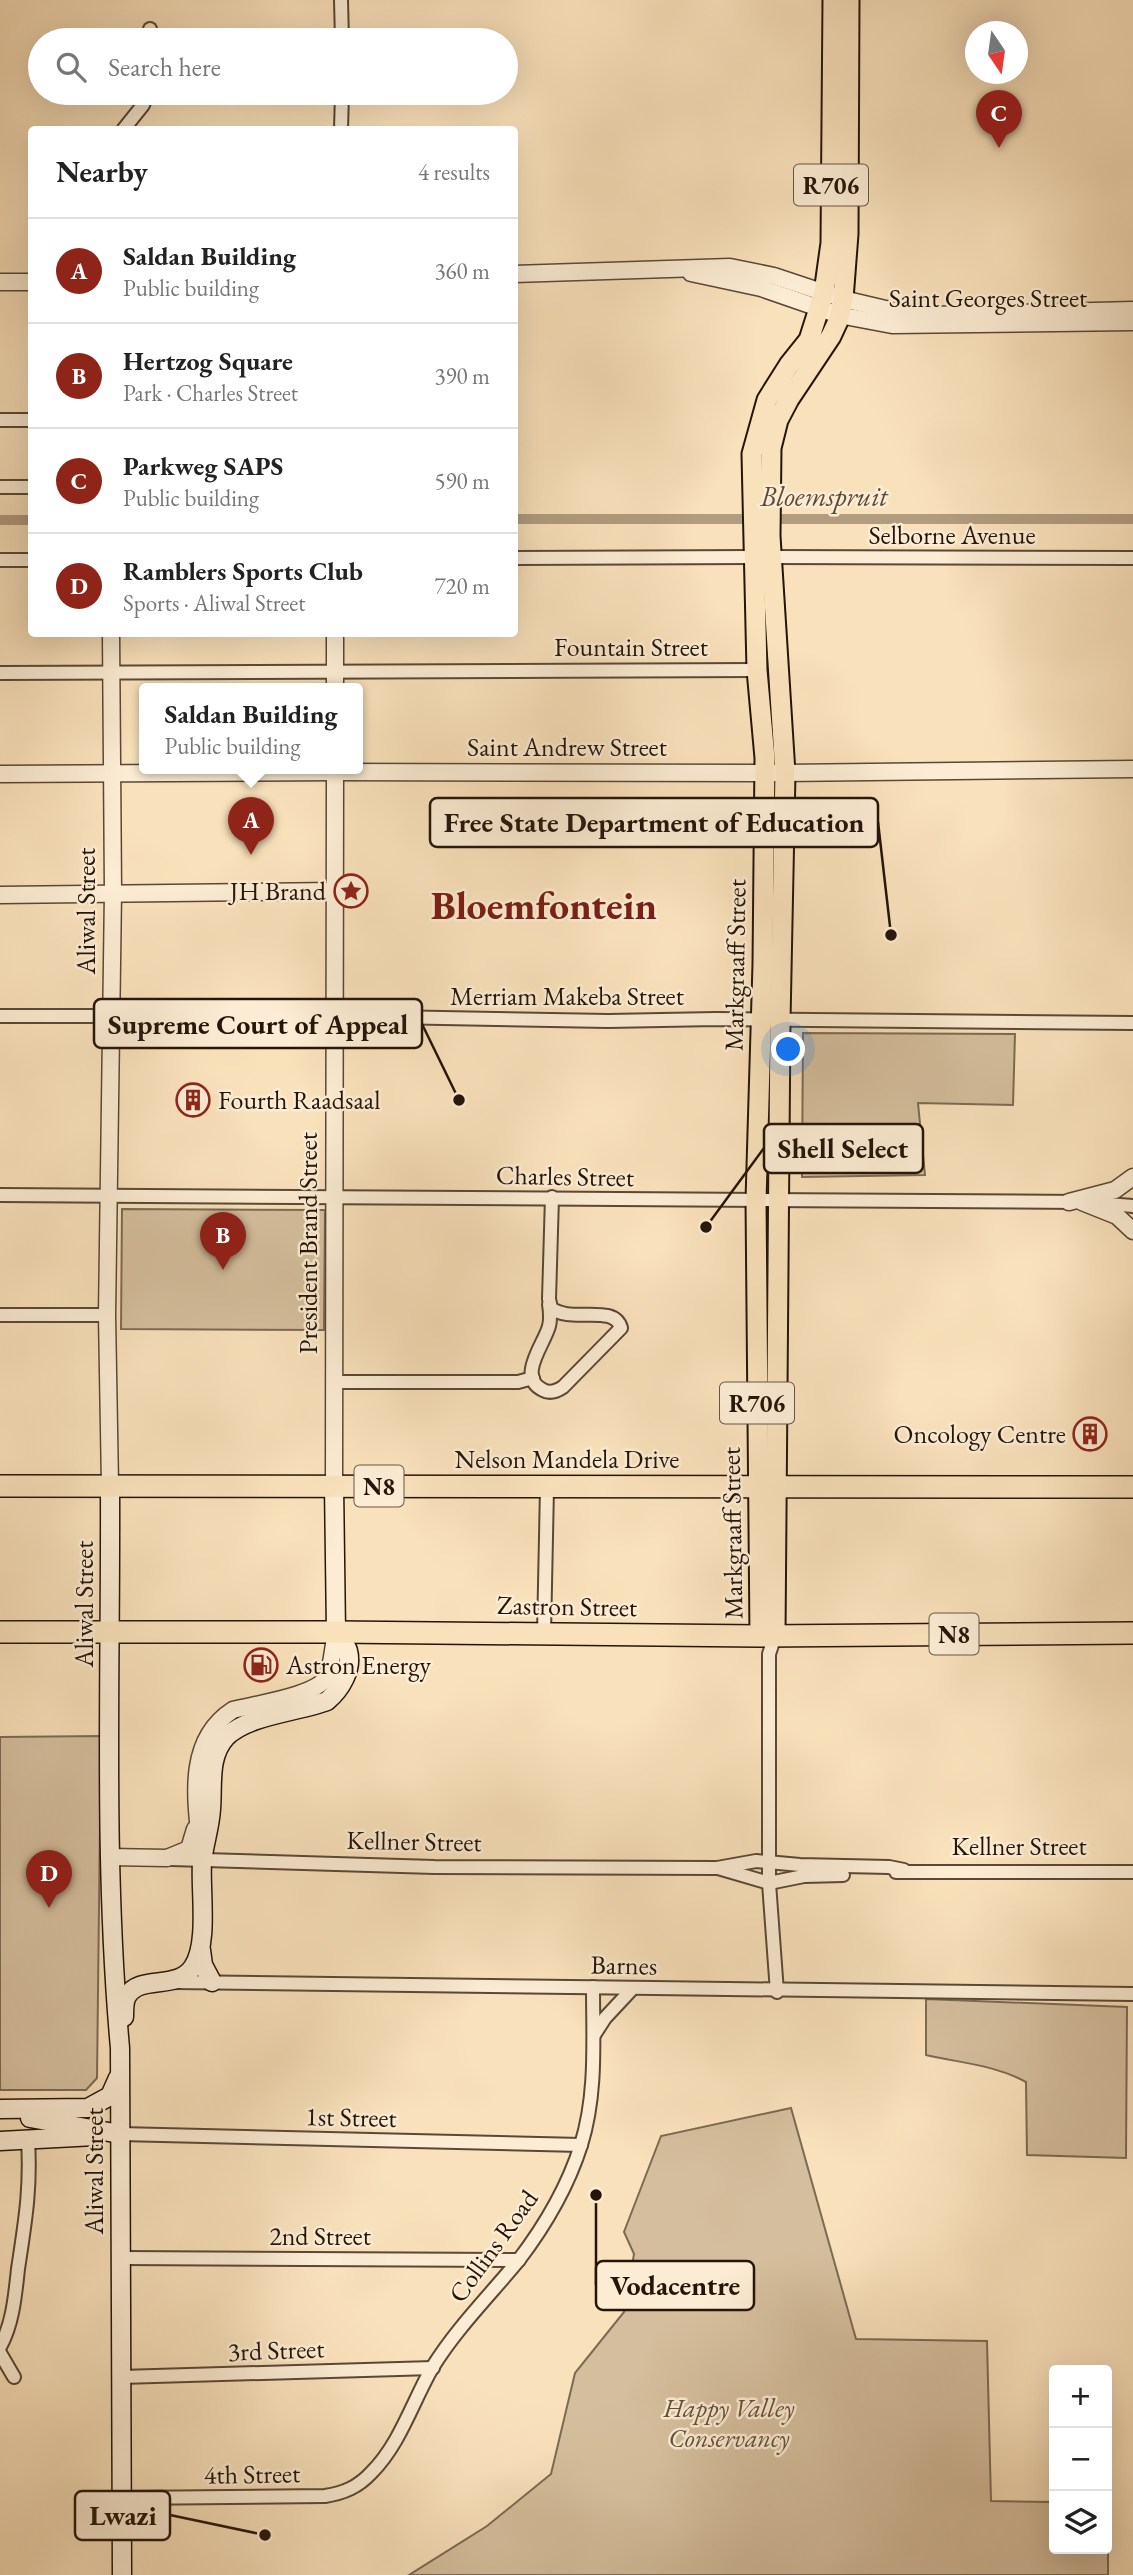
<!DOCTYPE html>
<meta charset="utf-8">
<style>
body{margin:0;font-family:"EB Garamond",serif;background:#f6f6f6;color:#222}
.controls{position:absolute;right:21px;bottom:21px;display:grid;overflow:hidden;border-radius:7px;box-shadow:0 7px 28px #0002}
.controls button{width:63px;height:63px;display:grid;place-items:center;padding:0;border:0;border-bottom:2px solid #e0e0e0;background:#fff;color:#222;font:35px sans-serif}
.compass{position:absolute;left:965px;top:21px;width:63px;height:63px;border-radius:50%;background:#fff;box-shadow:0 7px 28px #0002;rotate:167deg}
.you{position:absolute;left:789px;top:1050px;width:24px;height:24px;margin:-18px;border:5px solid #fff;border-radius:50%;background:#1a73e8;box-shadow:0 0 0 10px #1a73e833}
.badge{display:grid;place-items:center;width:46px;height:46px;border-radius:50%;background:#8f2418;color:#fff;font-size:23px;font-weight:700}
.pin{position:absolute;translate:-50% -58px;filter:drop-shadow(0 2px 4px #0008)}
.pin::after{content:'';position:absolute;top:37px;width:24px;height:21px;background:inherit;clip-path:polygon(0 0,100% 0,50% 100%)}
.popup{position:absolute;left:139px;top:683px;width:224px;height:91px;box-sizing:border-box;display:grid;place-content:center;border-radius:7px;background:#fff;filter:drop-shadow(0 2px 5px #0005);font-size:23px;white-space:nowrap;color:#767676}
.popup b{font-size:26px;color:#222}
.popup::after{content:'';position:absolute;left:50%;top:100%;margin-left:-14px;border:14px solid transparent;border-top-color:#fff}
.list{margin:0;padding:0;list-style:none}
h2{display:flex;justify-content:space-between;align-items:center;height:91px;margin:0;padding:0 28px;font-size:30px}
h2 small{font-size:23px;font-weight:400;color:#767676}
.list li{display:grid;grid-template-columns:46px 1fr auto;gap:21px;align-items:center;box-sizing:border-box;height:105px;padding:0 28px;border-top:2px solid #e0e0e0}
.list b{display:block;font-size:26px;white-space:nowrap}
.list p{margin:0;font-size:23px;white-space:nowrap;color:#767676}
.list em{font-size:23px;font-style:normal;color:#767676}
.icon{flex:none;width:38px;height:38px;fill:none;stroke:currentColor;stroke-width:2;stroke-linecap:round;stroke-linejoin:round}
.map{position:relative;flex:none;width:1133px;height:2575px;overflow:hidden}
.search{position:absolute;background:#fff;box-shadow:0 7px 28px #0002;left:28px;top:28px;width:490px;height:77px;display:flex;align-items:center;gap:18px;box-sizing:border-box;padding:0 24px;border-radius:38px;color:#767676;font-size:26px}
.panel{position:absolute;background:#fff;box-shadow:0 7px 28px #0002;left:28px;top:126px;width:490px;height:511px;border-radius:7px}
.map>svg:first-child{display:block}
.green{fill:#d5be9d;stroke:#7c6a54;stroke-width:2}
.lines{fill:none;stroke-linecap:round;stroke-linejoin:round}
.canal{stroke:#b19c7f;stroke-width:10}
.minor-casing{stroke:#594836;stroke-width:16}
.tertiary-casing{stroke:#594836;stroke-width:19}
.secondary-casing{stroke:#24150a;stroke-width:21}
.primary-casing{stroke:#24150a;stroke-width:23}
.trunk-casing{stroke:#24150a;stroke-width:24}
.minor{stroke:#fbecd3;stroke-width:12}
.tertiary{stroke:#fbecd3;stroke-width:16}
.secondary{stroke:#fbecd3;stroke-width:18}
.primary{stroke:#f9e1bb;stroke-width:19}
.trunk{stroke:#f9e1bb;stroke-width:21}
.labels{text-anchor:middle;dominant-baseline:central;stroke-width:5;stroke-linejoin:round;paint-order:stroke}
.shield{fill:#fbecd3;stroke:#645646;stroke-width:2}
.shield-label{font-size:24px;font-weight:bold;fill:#24150a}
.street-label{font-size:26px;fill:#24150a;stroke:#fbecd3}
.poi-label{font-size:26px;fill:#24150a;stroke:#fbecd3;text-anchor:end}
.park-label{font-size:26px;font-style:italic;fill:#62503d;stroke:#fbecd3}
.water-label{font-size:28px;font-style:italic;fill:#5c4b39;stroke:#fbecd3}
.town-label{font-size:40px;font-weight:bold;fill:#7a1f14;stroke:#fbecd3}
.leader{fill:none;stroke:#24150a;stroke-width:2.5}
.callout-dot{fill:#24150a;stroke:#fbecd3;stroke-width:2.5}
.callout{fill:#fbecd3;stroke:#24150a;stroke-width:2.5}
.callout-label{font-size:28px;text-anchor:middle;font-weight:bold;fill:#24150a}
</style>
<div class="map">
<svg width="1133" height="2575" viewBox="0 0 1133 2575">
<rect width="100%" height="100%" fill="#f9e1bb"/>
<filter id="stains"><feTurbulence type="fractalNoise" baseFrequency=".00286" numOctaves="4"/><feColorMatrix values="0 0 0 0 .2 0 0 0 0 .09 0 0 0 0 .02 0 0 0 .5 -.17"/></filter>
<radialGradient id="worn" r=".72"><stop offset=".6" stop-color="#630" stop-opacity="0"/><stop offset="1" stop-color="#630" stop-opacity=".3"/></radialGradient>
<!-- green -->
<g class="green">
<path d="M803,1033L1015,1034L1013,1105L918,1103L925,1175L802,1177Z"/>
<path d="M122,1209L325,1210L324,1330L121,1329Z"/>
<path d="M101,1736L97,2078L86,2090H0V1737Z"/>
<path d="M926,1999L1127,2007L1126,2158L1027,2155L1026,2082C995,2065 961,2063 926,2055Z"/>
<path d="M791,2108L856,2339L987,2341L991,2501L1054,2502V2549H1107L1108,2503V2575H409L487,2526L551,2474L575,2373L624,2312L634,2254L624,2232L661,2136Z"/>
</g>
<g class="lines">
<!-- canal -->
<g class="canal">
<path d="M514,519H1133"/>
<path d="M0,520H32"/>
</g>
<defs>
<g id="minor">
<path d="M341,0L342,40"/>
<path d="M150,40V29"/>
<path d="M123,130L143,105L148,93"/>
<path d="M341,130L342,93"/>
<path d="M0,420H32"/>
<path d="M0,487H32"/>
<path d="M771,557L1133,558"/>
<path d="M514,558L753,557"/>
<path d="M0,560H32"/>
<path d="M0,673L757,670"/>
<path d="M0,1016H334L608,1021L716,1019L1133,1023"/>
<path d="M0,1195L1082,1202L1133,1206"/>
<path d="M549,1304C550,1311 551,1319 549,1326C545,1343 516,1377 543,1390C550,1394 557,1391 563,1387L621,1328C614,1303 571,1324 551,1308L549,1299L552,1197"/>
<path d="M0,1315H107"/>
<path d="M334,1382H518L533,1378"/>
<path d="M544,1634L547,1488"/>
<path d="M775,1636L769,1654V1883L777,1992"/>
<path d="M171,1859L434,1867L717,1868L756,1861L800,1865L889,1867L904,1870"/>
<path d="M718,1868L769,1883L804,1876L843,1875"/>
<path d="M896,1872H1133"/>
<path d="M174,1982C494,1984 813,1992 1133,1994"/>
<path d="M594,2035L605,2018L633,1988"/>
<path d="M120,2134L581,2145"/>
<path d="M121,2258L519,2260"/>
<path d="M0,2347C13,2323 15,2296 18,2269C25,2222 31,2189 28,2141"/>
<path d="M0,2353L14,2377"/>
<path d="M121,2377L433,2368"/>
<path d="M123,2498L325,2496C344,2493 358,2487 371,2473C400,2444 412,2403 432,2368C456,2329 489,2296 518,2261C544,2227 568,2186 581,2145C597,2094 593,2040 593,1987"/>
</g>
<g id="tertiary">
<path d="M691,273L761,288L839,315L892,325L1133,322"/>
<path d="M514,274L730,267L774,276L843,299L894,311L932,315L1133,310"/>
<path d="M0,282H32"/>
<path d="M335,689V634"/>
<path d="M0,774L335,772L785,773L1133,769"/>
<path d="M0,895L334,891"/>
<path d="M1069,1202L1115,1190L1133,1177"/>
<path d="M1082,1202L1117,1216L1133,1231"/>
<path d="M334,1485L335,769"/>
<path d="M110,1486L107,1315L113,892L111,634"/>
<path d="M201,1850C196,1801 185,1741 233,1710C255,1704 319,1696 328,1675C331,1669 334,1641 336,1632"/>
<path d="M109,1857L167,1858L189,1849L195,1829"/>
</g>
<g id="secondary">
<path d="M110,1486C111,1673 103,1861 120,2048L122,2575"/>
<path d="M201,1950L203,1965L212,1982"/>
<path d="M124,2017C124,2011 124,2001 127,1996C140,1974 177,1991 193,1967C209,1943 200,1891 202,1862C204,1844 210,1827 211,1809C213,1785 208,1756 226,1737C248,1715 298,1712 327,1701C340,1690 353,1670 348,1651C347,1645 339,1637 336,1632L334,1485"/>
<path d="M0,2109L88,2108L110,2096L118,2078"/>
<path d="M30,2118L120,2134"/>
<path d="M0,2141L95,2136"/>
</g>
<g id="primary">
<path d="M760,1636L756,1200L763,964L765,758L757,670L752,454L767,400L789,365L809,340L824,293L831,243L833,0"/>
<path d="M775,1636L780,1021L785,773L770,536L771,448L778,420L789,399L831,336L838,321L843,299L848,234L849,0"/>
</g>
<g id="trunk">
<path d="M0,1486L1133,1487"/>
<path d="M0,1632H336L760,1636L1133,1633"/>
</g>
</defs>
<!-- minor casing -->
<use href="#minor" class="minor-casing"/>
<!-- tertiary casing -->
<use href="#tertiary" class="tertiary-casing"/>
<!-- secondary casing -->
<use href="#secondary" class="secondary-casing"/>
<!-- primary casing -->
<use href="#primary" class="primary-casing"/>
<!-- trunk casing -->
<use href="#trunk" class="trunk-casing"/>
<!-- minor -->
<use href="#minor" class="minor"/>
<!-- tertiary -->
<use href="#tertiary" class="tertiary"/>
<!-- secondary -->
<use href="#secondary" class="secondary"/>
<!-- primary -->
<use href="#primary" class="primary"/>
<!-- trunk -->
<use href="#trunk" class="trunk"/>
</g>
<!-- icons -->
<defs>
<symbol id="sight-ring" viewBox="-11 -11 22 22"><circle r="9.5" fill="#fbecd3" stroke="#8f2418" stroke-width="1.5"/><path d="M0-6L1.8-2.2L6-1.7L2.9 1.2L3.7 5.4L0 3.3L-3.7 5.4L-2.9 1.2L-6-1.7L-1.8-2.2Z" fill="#8f2418"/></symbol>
<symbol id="building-ring" viewBox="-11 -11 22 22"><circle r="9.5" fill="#fbecd3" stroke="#8f2418" stroke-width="1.5"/><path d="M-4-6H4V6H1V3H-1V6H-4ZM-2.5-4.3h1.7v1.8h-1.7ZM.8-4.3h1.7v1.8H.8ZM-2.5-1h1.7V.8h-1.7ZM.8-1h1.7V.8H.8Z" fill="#8f2418"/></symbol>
<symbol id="fuel-ring" viewBox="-11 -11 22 22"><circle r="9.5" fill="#fbecd3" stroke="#8f2418" stroke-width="1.5"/><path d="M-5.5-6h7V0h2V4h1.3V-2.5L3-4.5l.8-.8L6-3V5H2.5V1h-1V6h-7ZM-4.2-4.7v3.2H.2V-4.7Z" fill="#8f2418"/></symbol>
</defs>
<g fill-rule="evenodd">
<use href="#sight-ring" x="332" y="872" width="38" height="38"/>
<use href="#building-ring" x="174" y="1081" width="38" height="38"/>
<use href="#building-ring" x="1071" y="1415" width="38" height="38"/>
<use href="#fuel-ring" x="242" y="1646" width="38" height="38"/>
</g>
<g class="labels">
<!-- shield labels -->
<g class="shield">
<rect x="794" y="164.5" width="74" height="41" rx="5"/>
<rect x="720" y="1382.5" width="74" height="41" rx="5"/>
<rect x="354.5" y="1465.5" width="49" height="41" rx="5"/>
<rect x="929.5" y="1613.5" width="49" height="41" rx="5"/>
</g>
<g class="shield-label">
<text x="831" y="185">R706</text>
<text x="757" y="1403">R706</text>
<text x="379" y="1486">N8</text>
<text x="954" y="1634">N8</text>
</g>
<!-- street labels -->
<g class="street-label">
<text x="988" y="298">Saint Georges Street</text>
<text x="952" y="535">Selborne Avenue</text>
<text x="631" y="647">Fountain Street</text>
<text x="567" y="747">Saint Andrew Street</text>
<text transform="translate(86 911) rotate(-90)">Aliwal Street</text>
<text transform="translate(735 965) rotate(-89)">Markgraaff Street</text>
<text x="567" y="996">Merriam Makeba Street</text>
<text transform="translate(565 1176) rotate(1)">Charles Street</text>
<text transform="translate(308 1243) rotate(-90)">President Brand Street</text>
<text x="567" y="1459">Nelson Mandela Drive</text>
<text transform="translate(732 1533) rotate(-91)">Markgraaff Street</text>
<text transform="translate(84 1604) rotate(-90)">Aliwal Street</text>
<text transform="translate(567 1606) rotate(1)">Zastron Street</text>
<text transform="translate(414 1841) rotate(1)">Kellner Street</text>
<text x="1019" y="1846">Kellner Street</text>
<text transform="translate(624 1965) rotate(1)">Barnes</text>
<text transform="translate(351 2117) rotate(1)">1st Street</text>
<text transform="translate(94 2171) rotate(-90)">Aliwal Street</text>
<text x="320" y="2236">2nd Street</text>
<text transform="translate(493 2246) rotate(-54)">Collins Road</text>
<text transform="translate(276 2350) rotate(-2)">3rd Street</text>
<text transform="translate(252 2474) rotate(-1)">4th Street</text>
</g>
<!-- poi labels -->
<g class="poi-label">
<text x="326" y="891">JH Brand</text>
<text x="218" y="1100" text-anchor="start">Fourth Raadsaal</text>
<text x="1066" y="1434">Oncology Centre</text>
<text x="286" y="1665" text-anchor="start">Astron Energy</text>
</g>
<!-- park labels -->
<g class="park-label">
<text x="729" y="2408">Happy Valley<tspan x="729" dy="30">Conservancy</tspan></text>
</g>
<!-- water labels -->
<g class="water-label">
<text x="824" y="496">Bloemspruit</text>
</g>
<!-- town labels -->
<g class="town-label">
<text x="544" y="905">Bloemfontein</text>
</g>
</g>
<!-- callouts -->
<path class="leader" d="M891 935L878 822M459 1100L422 1024M706 1227L764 1148M596 2195L596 2285M265 2535L170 2515"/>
<g class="callout-dot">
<circle cx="891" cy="935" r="7"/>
<circle cx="459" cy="1100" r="7"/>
<circle cx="706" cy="1227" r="7"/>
<circle cx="596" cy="2195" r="7"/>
<circle cx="265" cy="2535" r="7"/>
</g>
<g class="callout">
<rect x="430" y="798" width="448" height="49" rx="7"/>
<rect x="94" y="999" width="328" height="49" rx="7"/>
<rect x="764" y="1124" width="159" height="49" rx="7"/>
<rect x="596" y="2261" width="158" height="49" rx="7"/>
<rect x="75" y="2491" width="95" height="49" rx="7"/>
</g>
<g class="callout-label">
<text x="654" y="832">Free State Department of Education</text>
<text x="258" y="1034">Supreme Court of Appeal</text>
<text x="843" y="1158">Shell Select</text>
<text x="675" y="2295">Vodacentre</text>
<text x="123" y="2525">Lwazi</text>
</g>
<rect width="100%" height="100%" filter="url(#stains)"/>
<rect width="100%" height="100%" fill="url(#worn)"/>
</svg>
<div class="controls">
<button>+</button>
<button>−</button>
<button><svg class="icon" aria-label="layers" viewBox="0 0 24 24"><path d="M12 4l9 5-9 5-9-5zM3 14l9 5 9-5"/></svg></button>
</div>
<svg class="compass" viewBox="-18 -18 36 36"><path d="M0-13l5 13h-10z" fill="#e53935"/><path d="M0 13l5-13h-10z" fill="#767676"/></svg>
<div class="you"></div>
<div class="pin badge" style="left:251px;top:855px">A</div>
<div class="popup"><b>Saldan Building</b>Public building</div>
<div class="pin badge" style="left:223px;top:1270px">B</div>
<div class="pin badge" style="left:999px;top:148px">C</div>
<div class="pin badge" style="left:49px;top:1908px">D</div>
<div class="search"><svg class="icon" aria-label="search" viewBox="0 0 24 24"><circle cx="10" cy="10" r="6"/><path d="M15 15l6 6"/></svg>Search here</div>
<section class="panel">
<h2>Nearby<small>4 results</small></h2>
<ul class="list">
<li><span class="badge">A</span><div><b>Saldan Building</b><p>Public building</p></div><em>360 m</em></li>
<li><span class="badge">B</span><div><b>Hertzog Square</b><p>Park · Charles Street</p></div><em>390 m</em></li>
<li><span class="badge">C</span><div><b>Parkweg SAPS</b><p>Public building</p></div><em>590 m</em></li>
<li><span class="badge">D</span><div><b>Ramblers Sports Club</b><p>Sports · Aliwal Street</p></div><em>720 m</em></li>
</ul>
</section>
</div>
